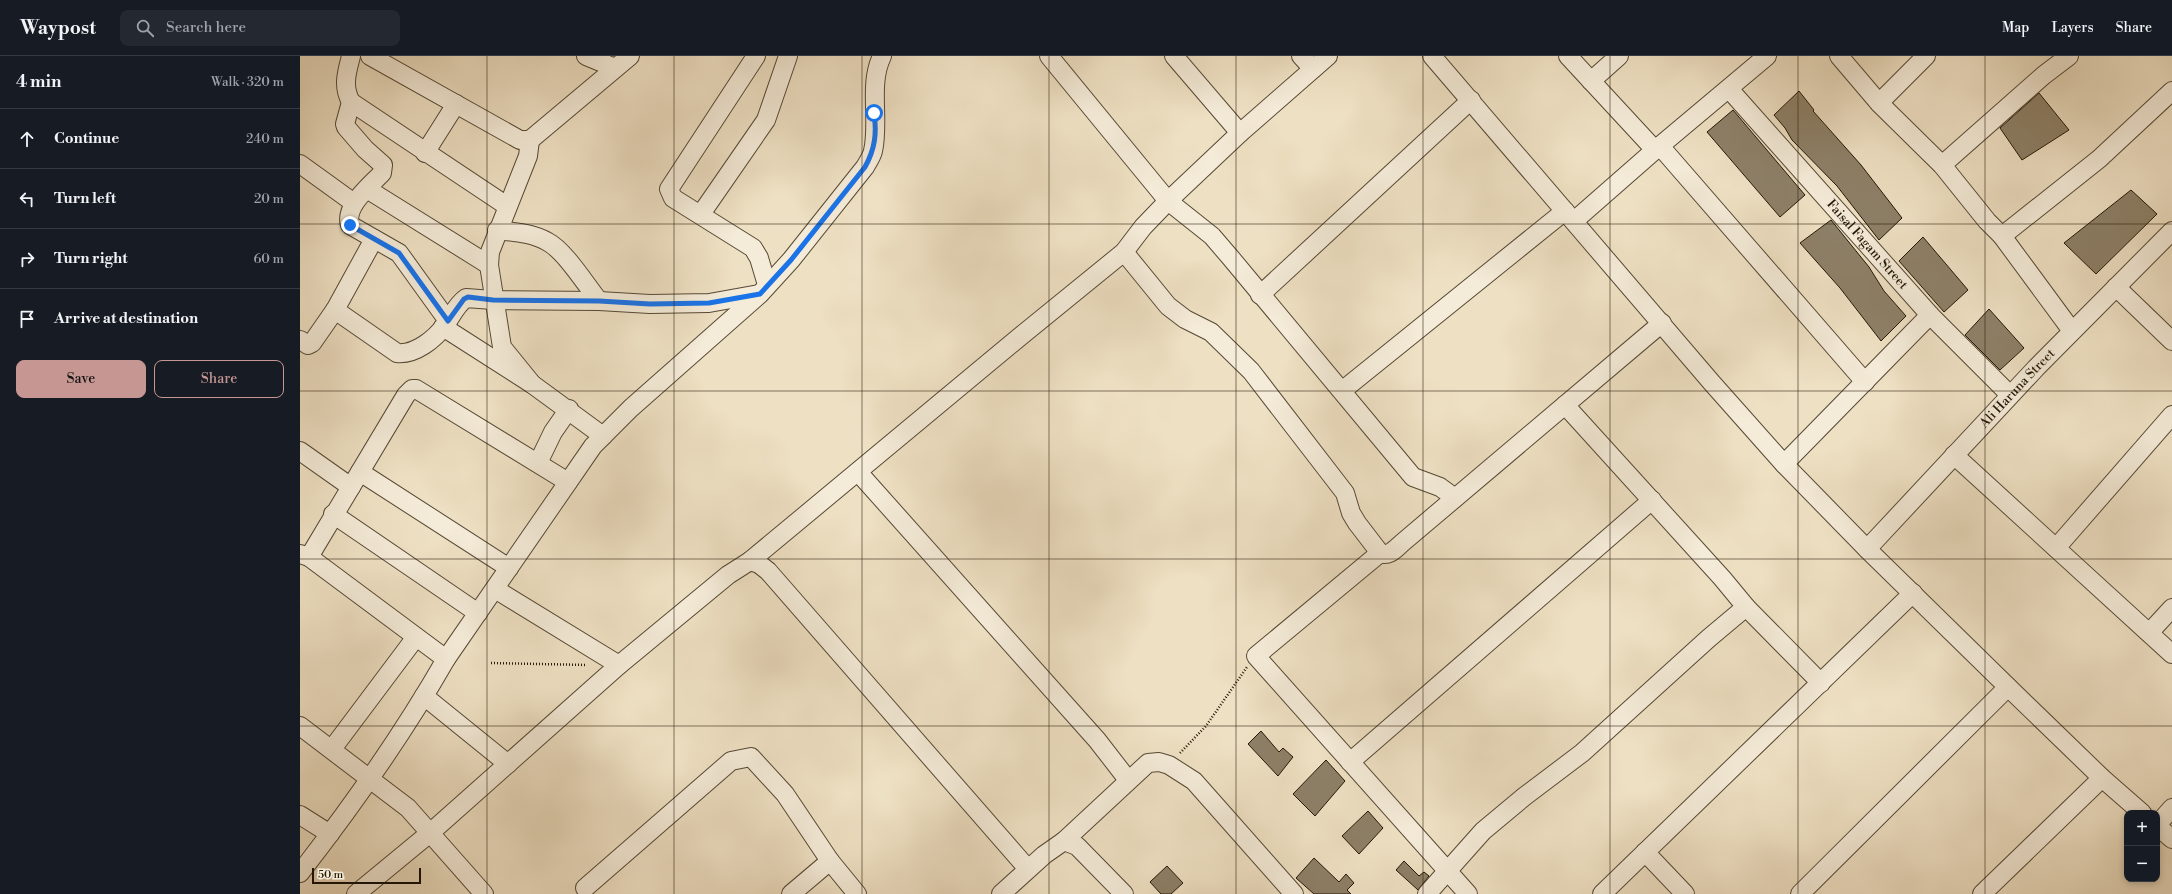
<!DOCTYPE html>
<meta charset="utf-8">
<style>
body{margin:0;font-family:"Libre Bodoni",serif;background:#242831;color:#f1f3f6}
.controls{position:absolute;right:12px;bottom:12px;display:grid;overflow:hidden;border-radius:8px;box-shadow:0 2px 6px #0003}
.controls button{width:36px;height:36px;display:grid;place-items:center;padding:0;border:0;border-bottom:1px solid #363941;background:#171b24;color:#f1f3f6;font:20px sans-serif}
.scale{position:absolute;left:12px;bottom:10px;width:109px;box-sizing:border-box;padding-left:4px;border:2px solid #241706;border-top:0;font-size:11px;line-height:14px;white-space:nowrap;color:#241706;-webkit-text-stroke:3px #f4ebd8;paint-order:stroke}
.stop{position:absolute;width:12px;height:12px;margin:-9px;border:3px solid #1a73e8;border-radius:50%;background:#fff}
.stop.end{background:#1a73e8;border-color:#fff;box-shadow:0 1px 4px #0008}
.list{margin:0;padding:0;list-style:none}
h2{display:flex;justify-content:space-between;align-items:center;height:52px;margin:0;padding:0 16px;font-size:17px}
h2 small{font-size:13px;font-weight:400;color:#9ea1a6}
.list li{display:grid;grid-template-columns:26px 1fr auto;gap:12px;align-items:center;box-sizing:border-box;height:60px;padding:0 16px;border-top:1px solid #363941}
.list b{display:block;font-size:15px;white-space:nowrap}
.list em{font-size:13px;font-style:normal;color:#9ea1a6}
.actions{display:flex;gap:8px;padding:12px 16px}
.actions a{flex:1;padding:9px 0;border:1px solid #c59692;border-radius:8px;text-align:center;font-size:14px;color:#c59692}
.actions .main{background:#c59692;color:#111}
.icon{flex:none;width:22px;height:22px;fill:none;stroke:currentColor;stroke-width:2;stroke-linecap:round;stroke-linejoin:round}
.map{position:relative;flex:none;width:1872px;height:838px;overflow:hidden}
header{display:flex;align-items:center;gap:24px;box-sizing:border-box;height:56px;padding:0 20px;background:#171b24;border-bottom:1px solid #363941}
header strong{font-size:19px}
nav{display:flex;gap:22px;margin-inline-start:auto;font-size:14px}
.search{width:280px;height:36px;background:#242831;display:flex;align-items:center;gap:10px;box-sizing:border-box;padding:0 14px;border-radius:8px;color:#9ea1a6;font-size:15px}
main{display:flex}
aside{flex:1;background:#171b24}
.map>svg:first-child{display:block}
.building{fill:#8d8068;stroke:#241706}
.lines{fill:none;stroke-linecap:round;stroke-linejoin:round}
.minor-casing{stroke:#564935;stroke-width:20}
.path{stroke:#241706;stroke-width:2.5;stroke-dasharray:1 2;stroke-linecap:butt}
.minor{stroke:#f4ebd8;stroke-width:18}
.route{stroke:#1a73e8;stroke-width:5}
.grid{fill:none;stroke:#241706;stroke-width:1;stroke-opacity:0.55}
.labels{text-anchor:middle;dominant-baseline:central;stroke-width:4;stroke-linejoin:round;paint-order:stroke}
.street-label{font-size:13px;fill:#241706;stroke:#f4ebd8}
</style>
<header>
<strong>Waypost</strong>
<div class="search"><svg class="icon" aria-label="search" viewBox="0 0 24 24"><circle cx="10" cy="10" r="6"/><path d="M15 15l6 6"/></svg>Search here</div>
<nav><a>Map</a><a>Layers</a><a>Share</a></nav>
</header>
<main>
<aside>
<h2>4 min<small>Walk · 320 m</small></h2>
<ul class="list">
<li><svg class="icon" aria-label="ahead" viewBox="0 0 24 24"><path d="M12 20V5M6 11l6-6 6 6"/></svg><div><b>Continue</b></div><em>240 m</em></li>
<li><svg class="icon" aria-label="left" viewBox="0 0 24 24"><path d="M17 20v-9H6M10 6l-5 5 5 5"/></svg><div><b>Turn left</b></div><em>20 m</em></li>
<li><svg class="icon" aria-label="right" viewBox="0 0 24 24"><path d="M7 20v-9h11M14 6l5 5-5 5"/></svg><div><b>Turn right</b></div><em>60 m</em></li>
<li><svg class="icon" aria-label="arrive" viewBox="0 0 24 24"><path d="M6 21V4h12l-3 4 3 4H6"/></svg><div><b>Arrive at destination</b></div></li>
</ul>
<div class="actions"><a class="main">Save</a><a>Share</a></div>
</aside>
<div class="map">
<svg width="1872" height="838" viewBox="0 0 1872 838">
<rect width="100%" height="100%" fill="#eee0c3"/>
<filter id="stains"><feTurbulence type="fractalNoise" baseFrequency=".005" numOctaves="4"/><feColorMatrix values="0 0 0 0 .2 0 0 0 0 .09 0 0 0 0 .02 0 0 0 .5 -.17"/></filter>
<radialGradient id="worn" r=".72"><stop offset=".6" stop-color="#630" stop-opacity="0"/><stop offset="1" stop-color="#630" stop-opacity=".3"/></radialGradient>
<!-- building -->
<g class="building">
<path d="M1499,35L1514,54L1513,55L1561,109L1602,162L1579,184L1537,130L1492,84L1485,72L1474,59Z"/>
<path d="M1739,37L1769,74L1722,104L1700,72Z"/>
<path d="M1433,54L1505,139L1480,161L1407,76Z"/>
<path d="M1831,134L1857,158L1796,218L1764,187Z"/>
<path d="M1531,164L1569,211L1584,235L1606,260L1581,285L1540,232L1500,187Z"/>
<path d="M1623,181L1668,234L1644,256L1599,205Z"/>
<path d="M1689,253L1724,292L1700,314L1665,279Z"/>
<path d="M961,675L979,696L983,692L993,701L978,720L948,688Z"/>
<path d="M1026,704L1045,725L1015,760L993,738Z"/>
<path d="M1068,755L1083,772L1059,798L1042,780Z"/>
<path d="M1014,802L1039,826L1046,818L1054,827L1047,834L1051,838H1014L996,822Z"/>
<path d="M1104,805L1119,820L1124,816L1129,820L1118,834L1096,814Z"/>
<path d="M867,810L883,827L871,838H861L850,826Z"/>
</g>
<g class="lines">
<defs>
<g id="minor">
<path d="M51,0C47,16 42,30 51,46L207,150"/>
<path d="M70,0L220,84H230L330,0"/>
<path d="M286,0L315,12"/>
<path d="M456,0L369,133L373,142L453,192L459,202L467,229"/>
<path d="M749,0L868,145L912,180L930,201L1113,421L1140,431L1155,442"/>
<path d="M874,0L940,77"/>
<path d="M1001,0L1013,13"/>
<path d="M1132,0L1412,327L1484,408L1567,493L1708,631L1802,722L1842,757"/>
<path d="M1268,0L1355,94"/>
<path d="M1539,0L1579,47L1642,109L1687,165L1702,180L1772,275"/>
<path d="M1291,25L1319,0"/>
<path id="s1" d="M1429,33L1630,259L1710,339"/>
<path d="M51,46L45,68L46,71L65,93L83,109L82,117C70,130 44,150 50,169L99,197L148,265"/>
<path d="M1579,47L1626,0"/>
<path d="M230,84L228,100L190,196L189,209L202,291L232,328"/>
<path d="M1360,90L1565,326"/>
<path d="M125,97L156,48"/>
<path d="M0,108L54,147"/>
<path d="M1642,109L1744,19L1769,0"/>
<path d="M67,133L189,209"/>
<path d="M401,158L466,64L488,0"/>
<path d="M1274,165L1355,94L1467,0"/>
<path d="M197,174C214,176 233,177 248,186C265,195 286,229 299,245"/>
<path d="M1702,180L1799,103L1872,35"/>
<path d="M824,196L868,250L885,263L911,276L951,315L1045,437L1051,457L1057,467L1080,497C1089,501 1095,493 1102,487L1362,267"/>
<path d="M1816,231L1872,285"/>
<path d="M960,239L1171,44"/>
<path d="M35,254L97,297C115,299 135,283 145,269C151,261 157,248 166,242L193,244L299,245L350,248L409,247L459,238"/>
<path d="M143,271L232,328L303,380"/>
<path d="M0,284L8,289L12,287L35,254L74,183"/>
<path d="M1043,334L1265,155"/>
<path d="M0,395L51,431"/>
<path d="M1654,399L1872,598"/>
<path d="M238,407L253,376L269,353"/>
<path d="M1484,408L1630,259"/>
<path d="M60,416L209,512"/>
<path d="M558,416L797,684L828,724"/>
<path d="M33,458L178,557"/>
<path d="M1756,492L1872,359"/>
<path id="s2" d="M1567,493L1736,312L1872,175"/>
<path d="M1080,497L956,600L1168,838"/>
<path d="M0,498L9,501L146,603"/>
<path d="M9,501L106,339L112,333H116L268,426"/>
<path d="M450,505L722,279L824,196L843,171L868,145L940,77L1028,0"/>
<path d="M195,533L319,609"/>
<path d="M1446,551L1521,627"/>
<path d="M1849,577L1872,552"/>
<path d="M124,640L208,708"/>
<path d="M0,670L108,752L184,838"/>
<path d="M32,693L116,581"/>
<path d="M1050,706L1352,444"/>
<path d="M0,759L30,778"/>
<path d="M1857,769L1872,752"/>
<path d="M1857,770L1872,783"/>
<path d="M764,785L777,790L824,838"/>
<path d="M1345,796L1385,838"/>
<path d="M0,817C53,749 103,678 146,603L293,390L331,352L460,238L491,204L565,111C568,106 572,100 573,95C580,64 568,29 582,0"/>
<path d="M285,832L431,705L451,701L485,738L530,805"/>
<path d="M56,838L130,777L319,609L428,519L450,505L459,508L468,515L728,813"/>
<path d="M491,838L530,805L557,838"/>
<path d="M701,838L744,799L764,785L848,707L859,706L869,709L894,725L994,838"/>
<path d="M1127,838L1183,775L1225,740L1282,697L1409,582L1446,551L1422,522L1265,349"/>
<path d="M1302,838L1613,537"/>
<path d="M1500,838L1708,631"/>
<path d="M1682,838L1802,722"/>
</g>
</defs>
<!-- minor casing -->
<use href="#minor" class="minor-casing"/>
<!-- path -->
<g class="path">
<path d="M191,607L287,609"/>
<path d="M880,697L906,670L947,611"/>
</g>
<!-- minor -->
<use href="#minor" class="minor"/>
</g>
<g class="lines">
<!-- route -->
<path class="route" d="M50,169L99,197L148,265L164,243L168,241L193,244L299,245L350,248L409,247L460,238L491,204L565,111C575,93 577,77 574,57"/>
</g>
<!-- grid -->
<path class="grid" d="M187,0V838M374,0V838M562,0V838M749,0V838M936,0V838M1123,0V838M1310,0V838M1498,0V838M1685,0V838M0,168H1872M0,335H1872M0,503H1872M0,670H1872"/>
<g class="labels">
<!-- street labels -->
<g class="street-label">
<text stroke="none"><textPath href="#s1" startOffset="208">Faisal Fagam Street</textPath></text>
<text stroke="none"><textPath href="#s2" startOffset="220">Ali Haruna Street</textPath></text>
</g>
</g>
<rect width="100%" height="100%" filter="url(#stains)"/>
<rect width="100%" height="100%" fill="url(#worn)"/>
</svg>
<div class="controls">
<button>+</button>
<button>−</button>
</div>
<div class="scale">50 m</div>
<div class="stop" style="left:574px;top:57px"></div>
<div class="stop end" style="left:50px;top:169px"></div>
</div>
</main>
